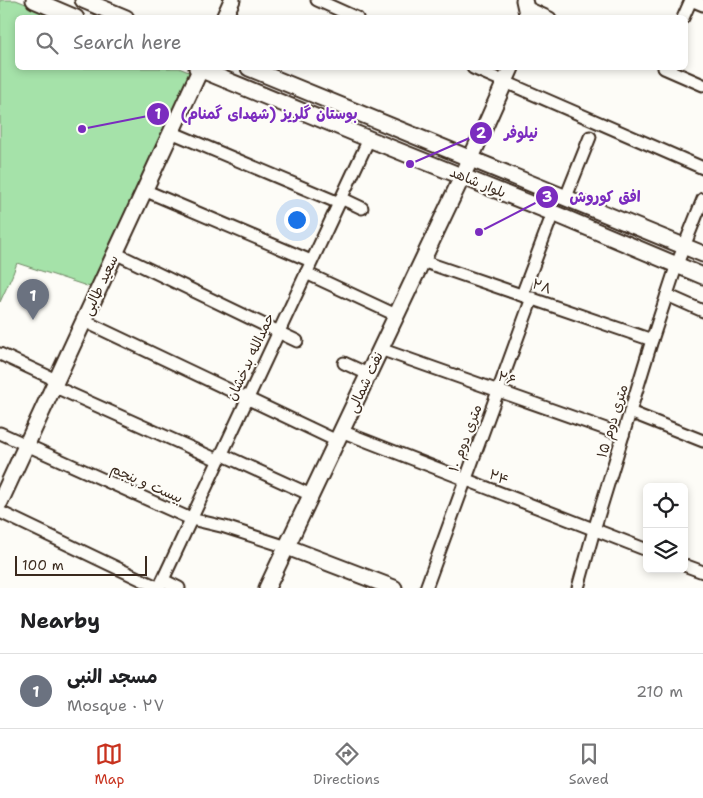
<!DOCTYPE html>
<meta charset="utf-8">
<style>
body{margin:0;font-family:"Shantell Sans","Playpen Sans Arabic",sans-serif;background:#f2f2f2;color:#202124}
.controls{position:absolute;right:15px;bottom:15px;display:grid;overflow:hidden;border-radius:8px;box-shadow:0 2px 8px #0003}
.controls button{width:45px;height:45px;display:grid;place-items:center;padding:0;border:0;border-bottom:1px solid #e0e0e0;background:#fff;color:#202124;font:25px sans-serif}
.scale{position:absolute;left:15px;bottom:12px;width:132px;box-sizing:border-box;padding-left:5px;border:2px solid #3b2a1e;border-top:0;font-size:14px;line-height:18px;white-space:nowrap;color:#3b2a1e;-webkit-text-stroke:4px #fdfcf7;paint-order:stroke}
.you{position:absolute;left:296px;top:219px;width:18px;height:18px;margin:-12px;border:4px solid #fff;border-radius:50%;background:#1a73e8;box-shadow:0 0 0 8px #1a73e833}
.badge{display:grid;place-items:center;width:32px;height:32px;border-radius:50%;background:#c8321e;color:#fff;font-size:16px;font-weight:700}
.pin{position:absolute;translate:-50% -41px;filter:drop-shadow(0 1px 2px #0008)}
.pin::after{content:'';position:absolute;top:26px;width:18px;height:15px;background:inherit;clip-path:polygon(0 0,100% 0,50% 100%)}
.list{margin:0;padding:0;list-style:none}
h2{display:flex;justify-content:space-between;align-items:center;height:65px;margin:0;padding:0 20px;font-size:21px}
h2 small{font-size:16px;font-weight:400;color:#757577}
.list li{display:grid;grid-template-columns:32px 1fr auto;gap:15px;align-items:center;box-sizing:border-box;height:75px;padding:0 20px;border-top:1px solid #e0e0e0}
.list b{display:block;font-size:19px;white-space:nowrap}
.list p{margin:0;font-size:16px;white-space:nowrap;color:#757577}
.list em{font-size:16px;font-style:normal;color:#757577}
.icon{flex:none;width:28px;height:28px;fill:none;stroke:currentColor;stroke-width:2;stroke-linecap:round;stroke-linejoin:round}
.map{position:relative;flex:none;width:703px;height:588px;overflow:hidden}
.search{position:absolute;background:#fff;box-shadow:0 2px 8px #0003;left:15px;right:15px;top:15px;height:55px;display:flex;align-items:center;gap:12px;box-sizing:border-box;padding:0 18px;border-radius:8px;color:#757577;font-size:19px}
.sheet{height:140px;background:#fff}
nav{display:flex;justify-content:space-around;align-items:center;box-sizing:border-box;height:70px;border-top:1px solid #e0e0e0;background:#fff;font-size:14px;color:#757577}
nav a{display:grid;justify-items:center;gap:2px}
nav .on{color:#c8321e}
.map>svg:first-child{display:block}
.green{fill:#a5e2a9;stroke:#708664}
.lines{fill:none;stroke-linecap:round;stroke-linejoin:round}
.street-casing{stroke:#3b2a1e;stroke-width:15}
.secondary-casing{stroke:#3b2a1e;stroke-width:19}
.street{stroke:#fdfcf7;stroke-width:11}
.secondary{stroke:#fdfcf7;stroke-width:15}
.labels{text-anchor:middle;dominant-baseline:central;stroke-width:4;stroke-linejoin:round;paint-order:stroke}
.street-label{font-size:14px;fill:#3b2a1e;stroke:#fdfcf7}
.leader{fill:none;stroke:#7b2cbf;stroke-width:2}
.callout-dot{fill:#7b2cbf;stroke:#fdfcf7;stroke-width:2}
.mark-label{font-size:15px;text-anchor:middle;font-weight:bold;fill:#fff}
.callout-label{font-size:15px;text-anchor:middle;font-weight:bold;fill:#7b2cbf;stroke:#fdfcf7;stroke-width:4;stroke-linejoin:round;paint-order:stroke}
</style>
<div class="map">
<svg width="703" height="588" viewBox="0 0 703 588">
<rect width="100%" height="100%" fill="#fdfcf7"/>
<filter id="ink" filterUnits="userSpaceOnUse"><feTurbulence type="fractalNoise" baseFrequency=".02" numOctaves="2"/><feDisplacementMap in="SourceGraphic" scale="10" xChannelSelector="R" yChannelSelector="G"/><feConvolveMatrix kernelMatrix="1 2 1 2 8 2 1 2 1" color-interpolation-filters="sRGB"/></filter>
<g filter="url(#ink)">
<!-- green -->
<path class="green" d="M0,0H16L58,17L18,18V68H179L191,73L104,260L90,287L17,263L12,276L0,302Z"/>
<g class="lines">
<defs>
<g id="street">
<path d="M317,0L357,18"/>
<path d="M526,7L550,18"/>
<path d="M683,18L691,0L703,5"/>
<path d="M473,68L703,168"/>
<path d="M664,68L703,85"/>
<path d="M171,132L339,203"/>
<path d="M144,190L311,261"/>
<path d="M566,197L590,137"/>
<path d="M341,198L362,208"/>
<path d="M115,253L279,332"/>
<path d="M422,261L652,340"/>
<path d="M306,273L396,315"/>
<path d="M522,295L553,213"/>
<path d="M667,295L703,311"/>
<path d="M84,321L337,441"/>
<path d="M278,332L297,341"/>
<path d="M380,349L623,435"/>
<path d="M0,354L56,380"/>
<path d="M344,363L368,374"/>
<path d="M53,386L218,460"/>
<path d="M630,412L703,441"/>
<path d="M341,431L647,550"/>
<path d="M0,433L191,519L225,527L287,547"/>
<path d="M221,454L311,495"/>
<path d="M0,512L159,588"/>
<path d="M684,565L703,572"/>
<path d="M163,580L179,588"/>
<path d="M159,588L369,139"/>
<path d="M426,588L532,298"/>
<path d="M578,588L594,530L652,340L677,264L703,199"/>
</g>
<g id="secondary">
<path d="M34,0L76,18"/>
<path d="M83,0L126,18"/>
<path d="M524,0L528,18"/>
<path d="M224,18L232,0"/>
<path d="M197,68L369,139L553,213L703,276"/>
<path d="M249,68L703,254"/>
<path d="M0,502L201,68"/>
<path d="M287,547L394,588"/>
<path d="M267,588L471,158L511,68"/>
</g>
</defs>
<!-- street casing -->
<use href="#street" class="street-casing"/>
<!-- secondary casing -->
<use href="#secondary" class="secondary-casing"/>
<!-- street -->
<use href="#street" class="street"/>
<!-- secondary -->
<use href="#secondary" class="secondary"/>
</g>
</g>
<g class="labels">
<!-- street labels -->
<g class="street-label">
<text transform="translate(478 182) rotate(22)">بلوار شاهد</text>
<text transform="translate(100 285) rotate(-65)">سعید طالبی</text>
<text transform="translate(542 286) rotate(19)">۲۸</text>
<text transform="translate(250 357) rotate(-65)">حمدالله بدخشان</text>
<text transform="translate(507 378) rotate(20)">۲۶</text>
<text transform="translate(365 382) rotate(-65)">نفت شمالی</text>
<text transform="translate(612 421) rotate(-73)">۱۵ متری دوم</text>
<text transform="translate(465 438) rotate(-70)">۱۰ متری دوم</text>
<text transform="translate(499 477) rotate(21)">۲۴</text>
<text transform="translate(147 483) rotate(24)">بیست و پنجم</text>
</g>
</g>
<!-- callouts -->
<path class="leader" d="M82 129L158 114M410 164L481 133M479 232L547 197"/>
<g class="callout-dot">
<circle cx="82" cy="129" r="5"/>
<circle cx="410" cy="164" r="5"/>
<circle cx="479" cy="232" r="5"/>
<circle cx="158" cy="114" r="12"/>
<circle cx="481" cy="133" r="12"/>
<circle cx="547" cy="197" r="12"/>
</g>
<g class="mark-label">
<text x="158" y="119">1</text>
<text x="481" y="138">2</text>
<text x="547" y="202">3</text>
</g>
<g class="callout-label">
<text x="269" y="119">بوستان گلریز (شهدای گمنام)</text>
<text x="521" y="138">نیلوفر</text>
<text x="605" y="202">افق کوروش</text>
</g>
</svg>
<div class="controls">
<button><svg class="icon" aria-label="locate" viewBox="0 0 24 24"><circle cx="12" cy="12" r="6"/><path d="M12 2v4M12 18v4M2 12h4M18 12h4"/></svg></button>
<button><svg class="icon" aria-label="layers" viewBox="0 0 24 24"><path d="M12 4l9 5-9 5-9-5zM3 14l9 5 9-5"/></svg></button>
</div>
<div class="scale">100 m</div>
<div class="you"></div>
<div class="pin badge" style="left:33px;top:320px;background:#6b7280">1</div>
<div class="search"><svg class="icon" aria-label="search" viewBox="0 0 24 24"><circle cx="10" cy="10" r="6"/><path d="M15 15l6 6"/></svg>Search here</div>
</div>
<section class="sheet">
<h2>Nearby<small></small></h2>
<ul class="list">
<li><span class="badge" style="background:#6b7280">1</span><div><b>مسجد النبی</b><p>Mosque · ۲۷</p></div><em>210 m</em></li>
</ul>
</section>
<nav>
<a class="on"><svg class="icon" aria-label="map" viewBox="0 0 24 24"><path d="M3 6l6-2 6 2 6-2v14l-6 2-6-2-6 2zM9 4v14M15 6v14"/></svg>Map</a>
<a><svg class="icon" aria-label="directions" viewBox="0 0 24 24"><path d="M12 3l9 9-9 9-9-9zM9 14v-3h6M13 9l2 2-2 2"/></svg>Directions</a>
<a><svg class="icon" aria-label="saved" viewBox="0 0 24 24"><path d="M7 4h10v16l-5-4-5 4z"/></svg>Saved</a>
</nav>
